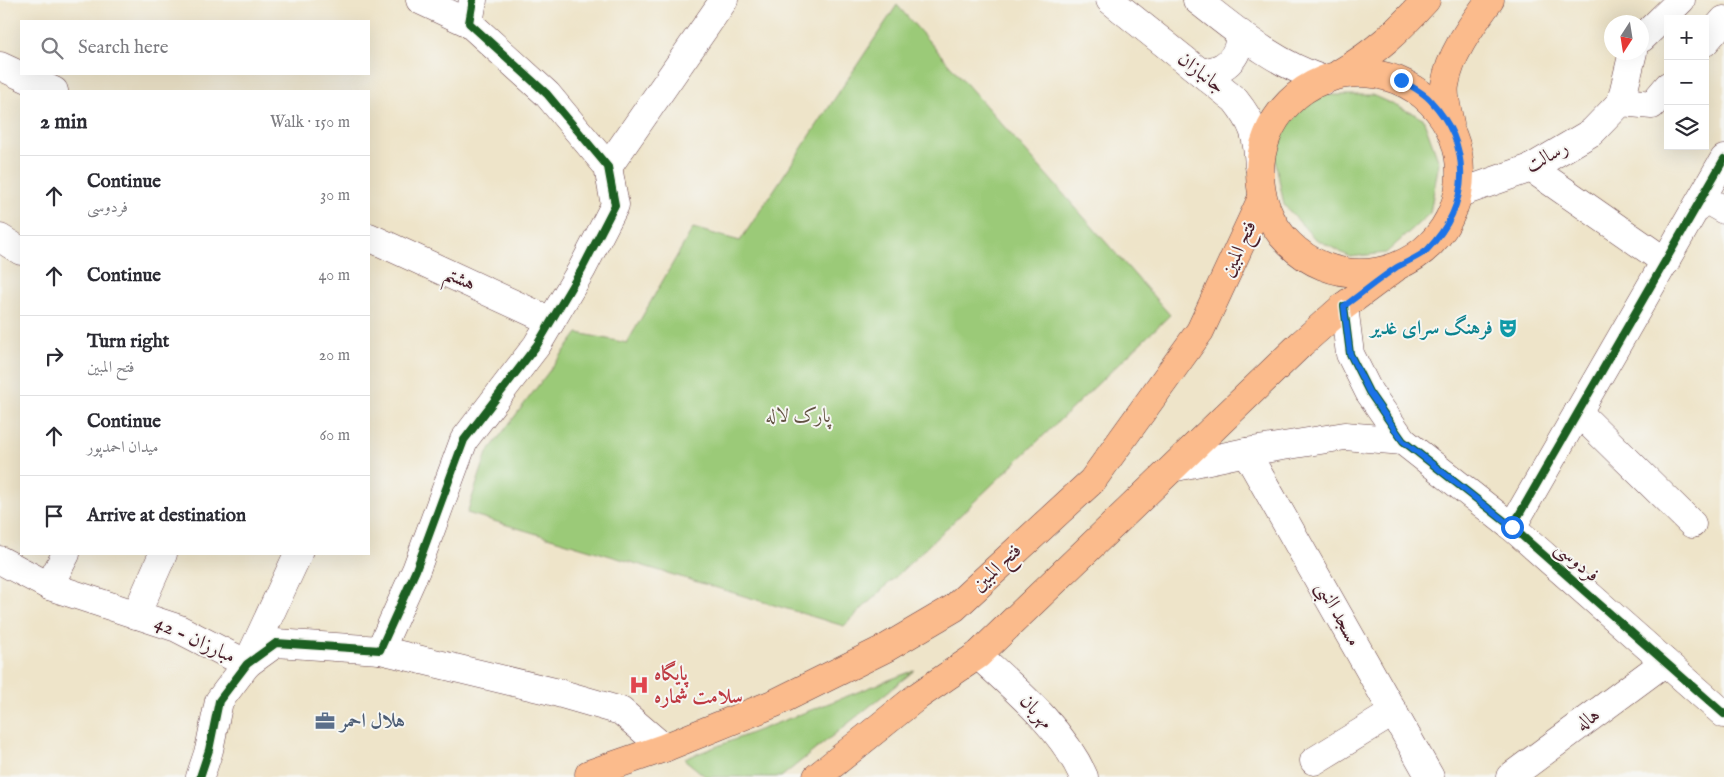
<!DOCTYPE html>
<meta charset="utf-8">
<style>
body{margin:0;font-family:"IM FELL English",Amiri,serif;background:#f7f7f7;color:#2b2b33}
.controls{position:absolute;right:15px;top:15px;display:grid;overflow:hidden;border-radius:0px;box-shadow:0 5px 20px #0002}
.controls button{width:45px;height:45px;display:grid;place-items:center;padding:0;border:0;border-bottom:1px solid #e1e1e2;background:#fff;color:#2b2b33;font:25px sans-serif}
.compass{position:absolute;left:1604px;top:15px;width:45px;height:45px;border-radius:50%;background:#fff;box-shadow:0 5px 20px #0002;rotate:192deg}
.stop{position:absolute;width:15px;height:15px;margin:-11px;border:4px solid #1a73e8;border-radius:50%;background:#fff}
.stop.end{background:#1a73e8;border-color:#fff;box-shadow:0 1px 5px #0008}
.list{margin:0;padding:0;list-style:none}
h2{display:flex;justify-content:space-between;align-items:center;height:65px;margin:0;padding:0 20px;font-size:21px}
h2 small{font-size:16px;font-weight:400;color:#7c7c81}
.list li{display:grid;grid-template-columns:32px 1fr auto;gap:15px;align-items:center;box-sizing:border-box;height:80px;padding:0 20px;border-top:1px solid #e1e1e2}
.list b{display:block;font-size:19px;white-space:nowrap}
.list p{margin:0;font-size:16px;white-space:nowrap;color:#7c7c81}
.list em{font-size:16px;font-style:normal;color:#7c7c81}
.icon{flex:none;width:28px;height:28px;fill:none;stroke:currentColor;stroke-width:2;stroke-linecap:round;stroke-linejoin:round}
.map{position:relative;flex:none;width:1724px;height:777px;overflow:hidden}
.search{position:absolute;background:#fff;box-shadow:0 5px 20px #0002;left:20px;top:20px;width:350px;height:55px;display:flex;align-items:center;gap:12px;box-sizing:border-box;padding:0 18px;border-radius:0px;color:#7c7c81;font-size:19px}
.panel{position:absolute;background:#fff;box-shadow:0 5px 20px #0002;left:20px;top:90px;width:350px;height:465px;border-radius:0px}
.map>svg:first-child{display:block}
.green{fill:#9bca78;stroke:#727452}
.lines{fill:none;stroke-linecap:round;stroke-linejoin:round}
.minor-casing{stroke:#633d43;stroke-width:29}
.major-casing{stroke:#633d43;stroke-width:29}
.minor{stroke:#fff;stroke-width:28}
.major{stroke:#fbbb8c;stroke-width:28}
.cycleway-casing{stroke:#f6f6f2;stroke-width:11}
.cycleway{stroke:#1b5e20;stroke-width:8}
.route{stroke:#1a73e8;stroke-width:6}
.labels{text-anchor:middle;dominant-baseline:central;stroke-width:4;stroke-linejoin:round;paint-order:stroke}
.street-label{font-size:20px;fill:#4a1f2b;stroke:#f6f6f2}
.culture-label{font-size:20px;font-weight:bold;fill:#0d838f;stroke:#f6f6f2;text-anchor:end}
.park-label{font-size:20px;fill:#625242;stroke:#f6f6f2}
.health-label{font-size:20px;font-weight:bold;fill:#be3a42;stroke:#f6f6f2;text-anchor:start}
.service-label{font-size:20px;font-weight:bold;fill:#4e5e75;stroke:#f6f6f2;text-anchor:start}
</style>
<div class="map">
<svg width="1724" height="777" viewBox="0 0 1724 777">
<rect width="100%" height="100%" fill="#f6f6f2"/>
<filter id="ink" filterUnits="userSpaceOnUse"><feTurbulence type="fractalNoise" baseFrequency=".02" numOctaves="2"/><feDisplacementMap in="SourceGraphic" scale="10" xChannelSelector="R" yChannelSelector="G"/><feConvolveMatrix kernelMatrix="1 2 1 2 8 2 1 2 1" color-interpolation-filters="sRGB"/></filter>
<filter id="wash" filterUnits="userSpaceOnUse"><feTurbulence type="fractalNoise" baseFrequency=".0096" numOctaves="4" result="noise"/><feDisplacementMap in="SourceGraphic" scale="20" xChannelSelector="R" yChannelSelector="G"/><feGaussianBlur stdDeviation="1.12" result="paint"/><feColorMatrix in="noise" values="0 0 0 0 0 0 0 0 0 0 0 0 0 0 0 0 0 1.4 0 .05"/><feComposite in="paint" operator="in"/></filter>
<g filter="url(#wash)">
<rect width="100%" height="100%" fill="#eee4c9"/>
<!-- green -->
<g class="green">
<path d="M897,5L1170,315L844,626L467,513L487,453L578,333L627,343L693,228L740,241Z"/>
<path d="M1322,95H1372L1423,118L1439,162L1430,213L1386,253L1350,257L1314,238L1284,205L1275,159L1280,135L1304,107Z"/>
<path d="M915,670L781,777H706L684,759Z"/>
</g>
</g>
<g filter="url(#ink)">
<g class="lines">
<defs>
<g id="minor">
<path d="M420,0L469,23"/>
<path d="M1110,0L1235,100C1254,124 1257,135 1259,166"/>
<path d="M1197,0C1238,32 1275,64 1325,80"/>
<path d="M1642,38L1681,0"/>
<path d="M1705,42L1724,20"/>
<path d="M0,66L54,91"/>
<path d="M1200,72C1224,72 1239,59 1240,34"/>
<path d="M1621,102L1652,105L1668,86"/>
<path d="M608,167L724,0"/>
<path d="M1531,168L1666,262"/>
<path d="M1460,193L1531,168L1592,132L1621,102L1633,52"/>
<path d="M1703,198L1724,210"/>
<path d="M369,237L551,321"/>
<path d="M0,238L21,251"/>
<path d="M1344,306L1350,354L1369,392L1403,441L1512,527L1724,714"/>
<path d="M1578,412L1692,524"/>
<path d="M1246,452L1430,777"/>
<path d="M1176,467L1246,452L1345,436L1403,441"/>
<path d="M1512,527L1724,159"/>
<path d="M0,560L49,586L177,628L247,664"/>
<path d="M49,586L66,554"/>
<path d="M136,615L163,554"/>
<path d="M380,650L555,692L621,711L664,748"/>
<path d="M978,655C1017,691 1062,728 1084,777"/>
<path d="M247,664L276,643L380,650L416,570L464,440L537,345L582,269L615,205L608,167L547,94L469,23L473,0"/>
<path d="M1314,761L1394,712"/>
<path d="M200,777L209,750L219,701L247,664L298,554"/>
<path d="M1510,777L1665,662"/>
</g>
<g id="major">
<circle cx="1360" cy="173" r="100"/>
<path d="M1340,73C1377,51 1397,32 1426,0"/>
<path d="M1450,124C1448,112 1443,97 1445,85C1450,54 1472,25 1490,0"/>
<path d="M589,774L664,748L775,703L886,648L954,608L1092,481L1200,331L1262,198"/>
<path d="M817,777L918,696L978,655L1301,344L1344,306L1395,268"/>
</g>
</defs>
<!-- minor casing -->
<use href="#minor" class="minor-casing"/>
<!-- major casing -->
<use href="#major" class="major-casing"/>
<!-- minor -->
<use href="#minor" class="minor"/>
<!-- major -->
<use href="#major" class="major"/>
<defs>
<g id="cycleway">
<path d="M1344,306L1350,354L1369,392L1403,441L1512,527L1724,714"/>
<path d="M1512,527L1724,159"/>
<path d="M200,777L209,750L219,701L247,664L276,643L380,650L416,570L464,440L537,345L582,269L615,205L608,167L547,94L469,23L473,0"/>
</g>
</defs>
<!-- cycleway casing -->
<use href="#cycleway" class="cycleway-casing"/>
<!-- cycleway -->
<use href="#cycleway" class="cycleway"/>
</g>
</g>
<g class="lines" filter="url(#ink)">
<!-- route -->
<path class="route" d="M1401,80C1410,86 1423,92 1430,100C1473,146 1471,205 1427,250C1419,257 1406,262 1397,267C1379,279 1362,293 1344,306L1350,354L1369,392L1403,441L1512,527"/>
</g>
<!-- icons -->
<defs>
<symbol id="theatre-bare" viewBox="-9 -9 18 18"><path d="M-5-5.5Q0-4 5-5.5V0Q5 5 0 6Q-5 5-5 0ZM-3.3-2.5H-1v1.5H-3.3ZM1-2.5H3.3v1.5H1ZM-2.8 1Q0 5.5 2.8 1Z" fill="#0f9aa8" stroke="#f6f6f2" stroke-width="2.5" paint-order="stroke"/></symbol>
<symbol id="hospital-bare" viewBox="-9 -9 18 18"><path d="M-5-5h3v3.5h4V-5h3V5h-3V1.5h-4V5h-3Z" fill="#e0444e" stroke="#f6f6f2" stroke-width="2.5" paint-order="stroke"/></symbol>
<symbol id="office-bare" viewBox="-9 -9 18 18"><path d="M-6-3h4V-5.5h4V-3h4V5H-6ZM-1-4.5V-3h2v-1.5ZM-6 0V1H6V0Z" fill="#5c6f8a" stroke="#f6f6f2" stroke-width="2.5" paint-order="stroke"/></symbol>
</defs>
<g fill-rule="evenodd">
<use href="#theatre-bare" x="1494" y="314" width="28" height="28"/>
<use href="#hospital-bare" x="625" y="671" width="28" height="28"/>
<use href="#office-bare" x="311" y="707" width="28" height="28"/>
</g>
<g class="labels">
<!-- street labels -->
<g class="street-label">
<text transform="translate(1201 73) rotate(38)">جانبازان</text>
<text transform="translate(1547 157) rotate(-28)">رسالت</text>
<text transform="translate(1239 249) rotate(-65)">فتح المبین</text>
<text transform="translate(460 279) rotate(25)">هشتم</text>
<text transform="translate(1577 562) rotate(41)">فردوسی</text>
<text transform="translate(997 568) rotate(-43)">فتح المبین</text>
<text transform="translate(1338 614) rotate(61)">مسجد النبی</text>
<text transform="translate(195 640) rotate(25)">مبارزان - 42</text>
<text transform="translate(1036 712) rotate(48)">مهربان</text>
<text transform="translate(1588 720) rotate(-37)">هاله</text>
</g>
<!-- culture labels -->
<g class="culture-label">
<text x="1493" y="328">فرهنگ سرای غدیر</text>
</g>
<!-- park labels -->
<g class="park-label">
<text x="798" y="416">پارک لاله</text>
</g>
<!-- health labels -->
<g class="health-label">
<text x="654" y="674">پایگاه<tspan x="654" dy="23">سلامت شماره</tspan></text>
</g>
<!-- service labels -->
<g class="service-label">
<text x="340" y="721">هلال احمر</text>
</g>
</g>
</svg>
<div class="controls">
<button>+</button>
<button>−</button>
<button><svg class="icon" aria-label="layers" viewBox="0 0 24 24"><path d="M12 4l9 5-9 5-9-5zM3 14l9 5 9-5"/></svg></button>
</div>
<svg class="compass" viewBox="-18 -18 36 36"><path d="M0-13l5 13h-10z" fill="#e53935"/><path d="M0 13l5-13h-10z" fill="#7c7c81"/></svg>
<div class="stop" style="left:1512px;top:527px"></div>
<div class="stop end" style="left:1401px;top:80px"></div>
<div class="search"><svg class="icon" aria-label="search" viewBox="0 0 24 24"><circle cx="10" cy="10" r="6"/><path d="M15 15l6 6"/></svg>Search here</div>
<section class="panel">
<h2>2 min<small>Walk · 150 m</small></h2>
<ul class="list">
<li><svg class="icon" aria-label="ahead" viewBox="0 0 24 24"><path d="M12 20V5M6 11l6-6 6 6"/></svg><div><b>Continue</b><p>فردوسی</p></div><em>30 m</em></li>
<li><svg class="icon" aria-label="ahead" viewBox="0 0 24 24"><path d="M12 20V5M6 11l6-6 6 6"/></svg><div><b>Continue</b></div><em>40 m</em></li>
<li><svg class="icon" aria-label="right" viewBox="0 0 24 24"><path d="M7 20v-9h11M14 6l5 5-5 5"/></svg><div><b>Turn right</b><p>فتح المبین</p></div><em>20 m</em></li>
<li><svg class="icon" aria-label="ahead" viewBox="0 0 24 24"><path d="M12 20V5M6 11l6-6 6 6"/></svg><div><b>Continue</b><p>میدان احمدپور</p></div><em>60 m</em></li>
<li><svg class="icon" aria-label="arrive" viewBox="0 0 24 24"><path d="M6 21V4h12l-3 4 3 4H6"/></svg><div><b>Arrive at destination</b></div></li>
</ul>
</section>
</div>
